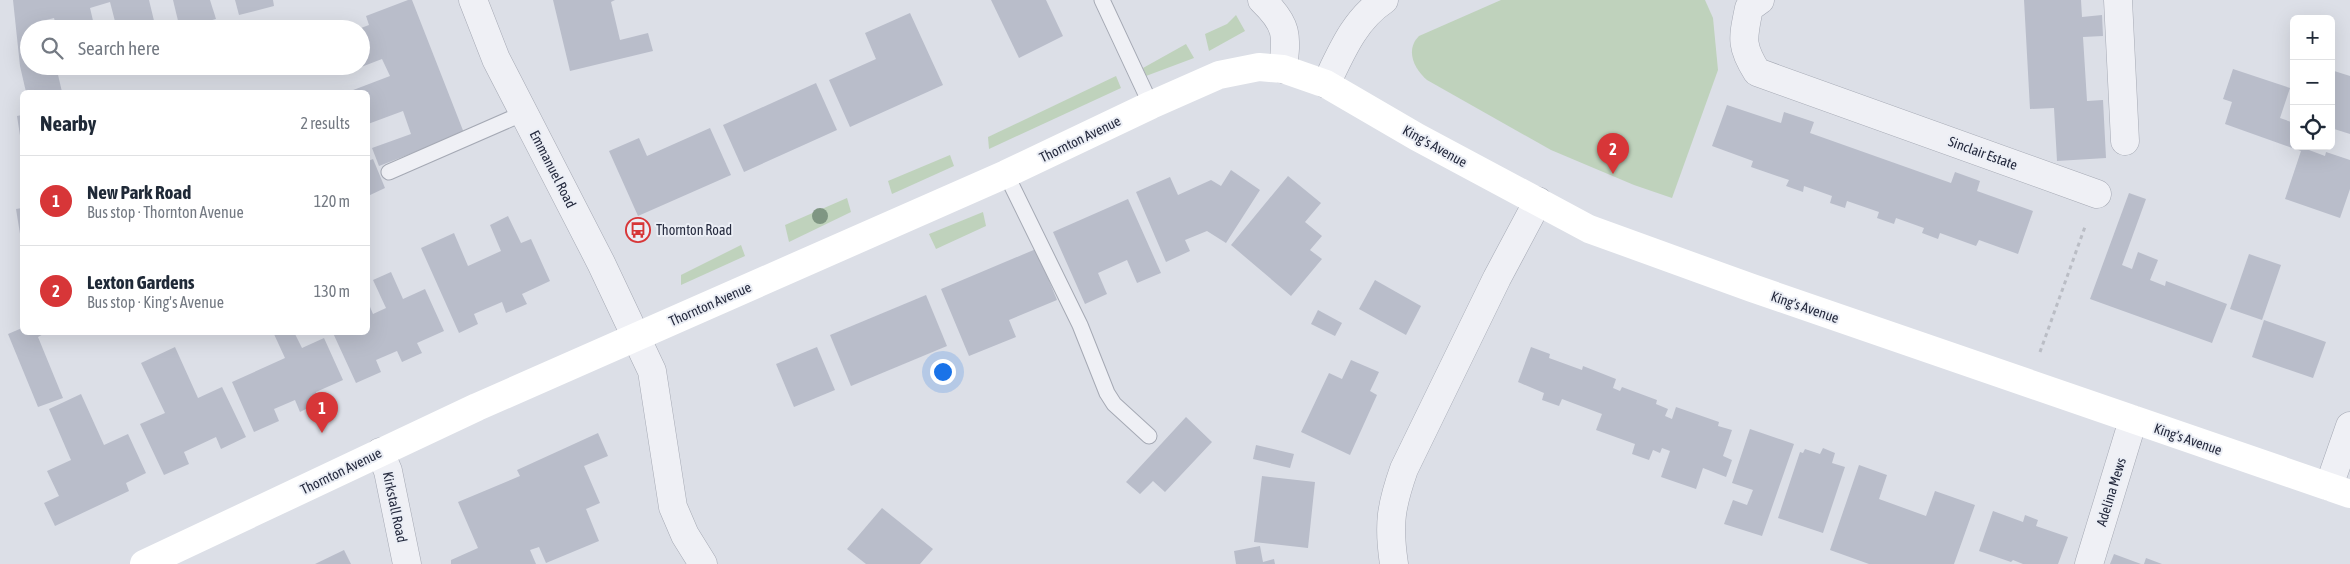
<!DOCTYPE html>
<meta charset="utf-8">
<style>
body{margin:0;font-family:"Asap Condensed",sans-serif;background:#f2f2f3;color:#1f2937}
.controls{position:absolute;right:15px;top:15px;display:grid;overflow:hidden;border-radius:8px;box-shadow:0 5px 20px #0002}
.controls button{width:45px;height:45px;display:grid;place-items:center;padding:0;border:0;border-bottom:1px solid #e0e1e3;background:#fff;color:#1f2937;font:25px sans-serif}
.you{position:absolute;left:942px;top:371px;width:18px;height:18px;margin:-12px;border:4px solid #fff;border-radius:50%;background:#1a73e8;box-shadow:0 0 0 8px #1a73e833}
.badge{display:grid;place-items:center;width:32px;height:32px;border-radius:50%;background:#d73638;color:#fff;font-size:16px;font-weight:700}
.pin{position:absolute;translate:-50% -41px;filter:drop-shadow(0 1px 2px #0008)}
.pin::after{content:'';position:absolute;top:26px;width:18px;height:15px;background:inherit;clip-path:polygon(0 0,100% 0,50% 100%)}
.list{margin:0;padding:0;list-style:none}
h2{display:flex;justify-content:space-between;align-items:center;height:65px;margin:0;padding:0 20px;font-size:21px}
h2 small{font-size:16px;font-weight:400;color:#747a83}
.list li{display:grid;grid-template-columns:32px 1fr auto;gap:15px;align-items:center;box-sizing:border-box;height:90px;padding:0 20px;border-top:1px solid #e0e1e3}
.list b{display:block;font-size:19px;white-space:nowrap}
.list p{margin:0;font-size:16px;white-space:nowrap;color:#747a83}
.list em{font-size:16px;font-style:normal;color:#747a83}
.icon{flex:none;width:28px;height:28px;fill:none;stroke:currentColor;stroke-width:2;stroke-linecap:round;stroke-linejoin:round}
.map{position:relative;flex:none;width:2350px;height:564px;overflow:hidden}
.search{position:absolute;background:#fff;box-shadow:0 5px 20px #0002;left:20px;top:20px;width:350px;height:55px;display:flex;align-items:center;gap:12px;box-sizing:border-box;padding:0 18px;border-radius:28px;color:#747a83;font-size:19px}
.panel{position:absolute;background:#fff;box-shadow:0 5px 20px #0002;left:20px;top:90px;width:350px;height:245px;border-radius:8px}
.map>svg:first-child{display:block}
.green{fill:#bfd2bc}
.building{fill:#b9bdca}
.lines{fill:none;stroke-linecap:round;stroke-linejoin:round}
.service-casing{stroke:#a5a9b4;stroke-width:17}
.minor-casing{stroke:#a5a9b4;stroke-width:29}
.tertiary-casing{stroke:#a5a9b4;stroke-width:29}
.path{stroke:#babdc5;stroke-width:3;stroke-dasharray:4 4;stroke-linecap:butt}
.service{stroke:#eff0f5;stroke-width:15}
.minor{stroke:#eff0f5;stroke-width:28}
.tertiary{stroke:#eff0f5;stroke-width:28}
.secondary{stroke:#fff;stroke-width:28}
.tree{fill:#7f9683}
.labels{text-anchor:middle;dominant-baseline:central;stroke-width:4;stroke-linejoin:round;paint-order:stroke}
.street-label{font-size:14px;fill:#252a3e;stroke:#ebeef5}
.poi-label{font-size:14px;fill:#252a3e;stroke:#ebeef5;text-anchor:start}
</style>
<div class="map">
<svg width="2350" height="564" viewBox="0 0 2350 564">
<rect width="100%" height="100%" fill="#dcdfe7"/>
<!-- green -->
<g class="green">
<path d="M1501,0H1705L1713,18L1718,70L1672,198L1634,185L1551,150L1427,80C1414,69 1405,50 1419,36Z"/>
<path d="M1236,15L1245,31L1209,51L1205,34L1227,24Z"/>
<path d="M1186,44L1194,58L1146,76L1143,68Z"/>
<path d="M1116,76L1121,88L989,149L988,137Z"/>
<path d="M950,155L954,166L892,194L888,181Z"/>
<path d="M847,198L851,212L789,242L785,225Z"/>
<path d="M983,212L986,226L936,249L929,234Z"/>
<path d="M741,245L745,256L681,285V275Z"/>
</g>
<!-- building -->
<g class="building">
<path d="M13,0H149L156,29H117L110,2L90,8L95,29H57L54,18L42,21L43,29H29V66H56L62,92H26L20,66Z"/>
<path d="M173,0H210L216,19L180,29Z"/>
<path d="M235,0H273L274,6L239,15Z"/>
<path d="M408,0H412L464,133L379,166L372,148L411,134L403,111L368,124V92H348L390,76L382,59L343,74L340,66H361V28L369,25L366,16Z"/>
<path d="M553,0H615L611,2L620,40L648,33L653,51L570,71Z"/>
<path d="M991,0H1046L1063,36L1019,58Z"/>
<path d="M2024,0H2081L2082,17L2102,15L2103,36L2083,37L2087,101L2103,100L2106,158L2057,161L2054,108L2030,109Z"/>
<path d="M910,13L943,85L850,127L829,80L876,59L865,33Z"/>
<path d="M2233,69L2290,88L2280,118L2294,123V146H2310L2309,150L2325,156L2326,152L2350,160V189L2340,218L2285,199L2301,151L2225,124L2232,102L2223,99Z"/>
<path d="M2331,70L2350,76V134L2331,128Z"/>
<path d="M816,83L837,130L744,172L723,125Z"/>
<path d="M1727,105L1781,123L1784,112L1814,122L1810,133L1951,183L1955,172L1980,181L1977,191L2033,211L2018,254L1979,240L1976,246L1940,233L1938,239L1922,233L1924,228L1896,218L1894,224L1877,218L1879,212L1847,201L1845,208L1830,203L1832,196L1804,186L1803,192L1786,186L1789,180L1751,167L1753,161L1712,146Z"/>
<path d="M22,115V142H21L17,116Z"/>
<path d="M710,128L731,175L638,216L609,151L639,138L647,156Z"/>
<path d="M373,159L385,188L368,196V161Z"/>
<path d="M1231,170L1260,190L1226,243L1207,231L1185,240L1190,251L1166,262L1136,192L1170,177L1178,195L1211,180L1221,186Z"/>
<path d="M1288,176L1321,203L1305,222L1322,236L1310,250L1322,259L1291,296L1231,245Z"/>
<path d="M2129,193L2146,199L2122,265L2132,269L2138,252L2158,260L2150,280L2165,286L2166,281L2227,304L2212,343L2090,299Z"/>
<path d="M1128,199L1161,273L1137,283L1127,260L1098,273L1107,294L1085,304L1053,232Z"/>
<path d="M22,208V240H21L16,209Z"/>
<path d="M508,216L521,243L531,239L550,281L522,294L527,304L506,313L502,302L474,314L478,324L459,333L421,248L454,233L468,266L501,251L490,225Z"/>
<path d="M1036,249L1057,300L1009,320L1016,337L969,356L941,289Z"/>
<path d="M2249,254L2281,265L2262,320L2230,309Z"/>
<path d="M391,272L403,299L425,289L444,331L417,343L422,353L402,362L397,351L376,360L381,372L356,383L333,333L368,332V302L373,314L386,308L373,280Z"/>
<path d="M1375,280L1421,306L1406,335L1359,309Z"/>
<path d="M926,295L947,346L851,386L830,335Z"/>
<path d="M1318,310L1342,323L1335,336L1311,324Z"/>
<path d="M2264,320L2326,342L2313,378L2252,357Z"/>
<path d="M22,328V332H47L38,337L63,398L38,407L8,334Z"/>
<path d="M273,332H294L302,348L324,338L343,380L316,392L320,402L300,412L295,400L274,409L279,421L254,432L232,382L285,358Z"/>
<path d="M175,347L198,398L222,387L246,437L221,449L216,437L199,445L184,452L189,464L164,475L140,424L165,413L141,363Z"/>
<path d="M817,347L835,390L794,407L776,364Z"/>
<path d="M1531,347L1550,354L1549,358L1582,370L1583,366L1616,379L1613,388L1620,391L1622,387L1657,400L1656,404L1668,409L1665,416L1672,419L1676,407L1719,422L1718,426L1732,430L1723,456L1732,460L1726,477L1703,468L1696,489L1661,477L1670,451L1662,448L1660,453L1653,450L1649,460L1632,454L1635,444L1596,430L1602,414L1562,399L1559,406L1542,400L1544,393L1518,382Z"/>
<path d="M1351,360L1379,372L1370,391L1377,395L1350,455L1301,432L1329,373L1342,379Z"/>
<path d="M81,394L104,445L128,434L146,473L126,483L129,491L55,526L44,503L59,496L47,471L71,460L49,409Z"/>
<path d="M1186,417L1212,442L1165,492L1153,481L1140,494L1126,482Z"/>
<path d="M1750,429L1794,444L1762,536L1724,524L1733,500L1747,505L1753,490L1732,483Z"/>
<path d="M598,433L608,456L584,466L600,503L586,509L599,541L546,563L539,547L530,550L536,564H451V560L478,548L458,502L520,476L517,470Z"/>
<path d="M1256,445L1294,454L1290,468L1253,459Z"/>
<path d="M1823,448L1835,453L1832,463L1845,467L1823,533L1778,518L1800,452L1803,453L1805,449L1820,454Z"/>
<path d="M1859,465L1887,475L1879,499L1926,516L1935,491L1975,505L1954,564H1869L1830,550Z"/>
<path d="M1262,476L1315,482L1308,548L1254,542Z"/>
<path d="M882,508L933,549L920,564H866L847,549Z"/>
<path d="M1993,511L2023,522L2025,515L2038,520L2036,526L2068,537L2058,564H2023L2013,560L2011,562L1979,551Z"/>
<path d="M1260,546L1263,562L1274,559L1275,564H1236L1234,551Z"/>
<path d="M344,550L351,564H315Z"/>
<path d="M2114,554L2141,564H2110Z"/>
<path d="M2146,558L2162,564H2144Z"/>
</g>
<g class="lines">
<defs>
<g id="service">
<path d="M1102,0L1151,105"/>
<path d="M389,172L524,113"/>
<path d="M1006,174L1080,325L1107,393L1114,404L1149,436"/>
</g>
<g id="minor">
<path d="M1262,0C1288,25 1287,35 1283,69"/>
<path d="M1760,0L1749,8C1743,38 1740,45 1757,72L2097,194"/>
<path d="M2118,0L2125,141"/>
<path d="M1326,84C1341,53 1354,20 1384,0"/>
<path d="M380,452L388,471L407,564"/>
<path d="M2329,486L2350,426"/>
<path d="M1394,564C1388,524 1391,506 1404,469L1497,278L1538,201"/>
<path d="M2089,564L2133,420"/>
</g>
<path id="tertiary" d="M473,0L496,59L601,263L652,371L673,507L685,535L703,564"/>
</defs>
<!-- service casing -->
<use href="#service" class="service-casing"/>
<!-- minor casing -->
<use href="#minor" class="minor-casing"/>
<!-- tertiary casing -->
<use href="#tertiary" class="tertiary-casing"/>
<!-- path -->
<path class="path" d="M2040,352L2086,224"/>
<!-- service -->
<use href="#service" class="service"/>
<!-- minor -->
<use href="#minor" class="minor"/>
<!-- tertiary -->
<use href="#tertiary" class="tertiary"/>
<!-- secondary -->
<path class="secondary" d="M144,564L477,407L1006,174L1151,105L1219,75L1259,67L1283,69L1326,84L1417,137L1589,229L1752,288L2350,494"/>
</g>
<!-- trees -->
<circle class="tree" cx="820" cy="216" r="8"/>
<!-- icons -->
<defs>
<symbol id="bus-ring" viewBox="-11 -11 22 22"><circle r="9.5" fill="#ebeef5" stroke="#d73638" stroke-width="1.5"/><path d="M-5-6H5V4H4V6H2V4H-2V6H-4V4H-5ZM-3.5-4V0h7V-4ZM-3.5 1.2v1.5H-2V1.2ZM2 1.2v1.5H3.5V1.2Z" fill="#d73638"/></symbol>
</defs>
<g fill-rule="evenodd">
<use href="#bus-ring" x="624" y="216" width="28" height="28"/>
</g>
<g class="labels">
<!-- street labels -->
<g class="street-label">
<text transform="translate(1080 139) rotate(-26)">Thornton Avenue</text>
<text transform="translate(1435 146) rotate(29)">King's Avenue</text>
<text transform="translate(1983 153) rotate(20)">Sinclair Estate</text>
<text transform="translate(553 169) rotate(63)">Emmanuel Road</text>
<text transform="translate(710 304) rotate(-24)">Thornton Avenue</text>
<text transform="translate(1805 307) rotate(19)">King's Avenue</text>
<text transform="translate(2188 439) rotate(19)">King's Avenue</text>
<text transform="translate(341 471) rotate(-26)">Thornton Avenue</text>
<text transform="translate(2111 492) rotate(-73)">Adelina Mews</text>
<text transform="translate(395 507) rotate(78)">Kirkstall Road</text>
</g>
<!-- poi labels -->
<g class="poi-label">
<text x="656" y="230">Thornton Road</text>
</g>
</g>
</svg>
<div class="controls">
<button>+</button>
<button>−</button>
<button><svg class="icon" aria-label="locate" viewBox="0 0 24 24"><circle cx="12" cy="12" r="6"/><path d="M12 2v4M12 18v4M2 12h4M18 12h4"/></svg></button>
</div>
<div class="you"></div>
<div class="pin badge" style="left:322px;top:433px">1</div>
<div class="pin badge" style="left:1613px;top:174px">2</div>
<div class="search"><svg class="icon" aria-label="search" viewBox="0 0 24 24"><circle cx="10" cy="10" r="6"/><path d="M15 15l6 6"/></svg>Search here</div>
<section class="panel">
<h2>Nearby<small>2 results</small></h2>
<ul class="list">
<li><span class="badge">1</span><div><b>New Park Road</b><p>Bus stop · Thornton Avenue</p></div><em>120 m</em></li>
<li><span class="badge">2</span><div><b>Lexton Gardens</b><p>Bus stop · King's Avenue</p></div><em>130 m</em></li>
</ul>
</section>
</div>
